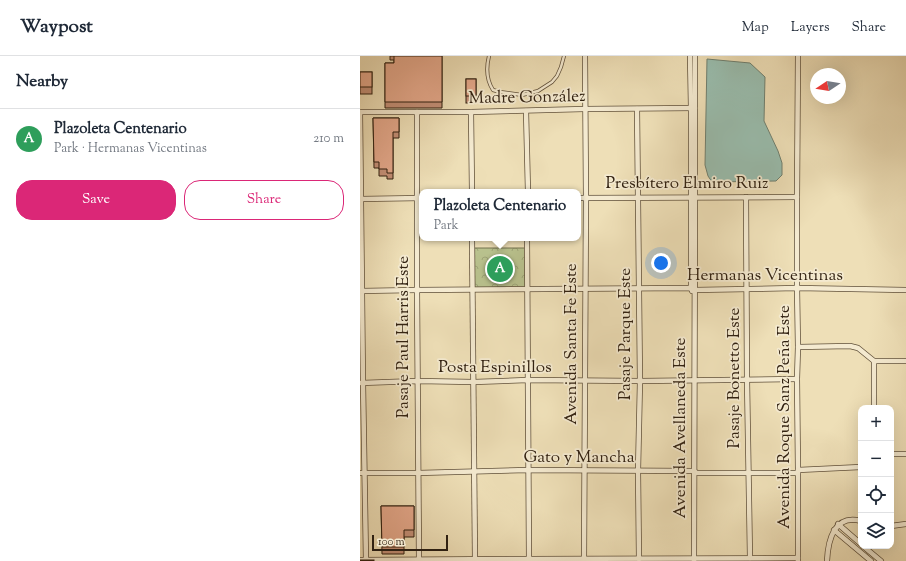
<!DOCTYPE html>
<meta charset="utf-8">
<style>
body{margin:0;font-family:"Sorts Mill Goudy",serif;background:#f2f2f3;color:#1f2937}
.controls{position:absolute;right:12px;bottom:12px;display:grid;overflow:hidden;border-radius:8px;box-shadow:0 4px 16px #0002}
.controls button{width:36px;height:36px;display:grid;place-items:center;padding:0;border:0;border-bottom:1px solid #e0e1e3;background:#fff;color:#1f2937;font:20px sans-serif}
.compass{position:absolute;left:450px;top:12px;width:36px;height:36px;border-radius:50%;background:#fff;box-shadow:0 4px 16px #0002;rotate:258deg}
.scale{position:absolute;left:12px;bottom:10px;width:76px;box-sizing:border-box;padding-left:4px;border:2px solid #312111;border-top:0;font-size:11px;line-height:14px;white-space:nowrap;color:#312111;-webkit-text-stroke:3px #f4ead0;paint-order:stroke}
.you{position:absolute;left:301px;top:207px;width:14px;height:14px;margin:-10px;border:3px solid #fff;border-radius:50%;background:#1a73e8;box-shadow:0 0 0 6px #1a73e833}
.badge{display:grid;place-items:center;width:26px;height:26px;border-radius:50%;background:#db2777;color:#fff;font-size:13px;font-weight:700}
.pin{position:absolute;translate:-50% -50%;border:2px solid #fff;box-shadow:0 1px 4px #0006}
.popup{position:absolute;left:59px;top:133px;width:162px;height:52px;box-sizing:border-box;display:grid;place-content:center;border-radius:8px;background:#fff;filter:drop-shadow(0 1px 3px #0005);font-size:13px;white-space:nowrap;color:#747a83}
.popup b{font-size:15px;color:#1f2937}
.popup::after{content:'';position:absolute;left:50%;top:100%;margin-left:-8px;border:8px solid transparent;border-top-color:#fff}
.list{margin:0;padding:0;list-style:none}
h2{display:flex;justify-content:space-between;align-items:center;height:52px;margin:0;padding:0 16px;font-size:17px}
h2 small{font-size:13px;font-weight:400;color:#747a83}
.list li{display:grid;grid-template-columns:26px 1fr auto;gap:12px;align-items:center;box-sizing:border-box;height:60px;padding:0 16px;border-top:1px solid #e0e1e3}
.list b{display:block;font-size:15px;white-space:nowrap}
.list p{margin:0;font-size:13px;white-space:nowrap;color:#747a83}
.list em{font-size:13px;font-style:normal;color:#747a83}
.actions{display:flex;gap:8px;padding:12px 16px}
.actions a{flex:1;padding:9px 0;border:1px solid #db2777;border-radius:16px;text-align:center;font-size:14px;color:#db2777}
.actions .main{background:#db2777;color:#fff}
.icon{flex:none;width:22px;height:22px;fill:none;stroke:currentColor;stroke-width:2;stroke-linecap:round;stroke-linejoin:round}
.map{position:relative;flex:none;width:546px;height:505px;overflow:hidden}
header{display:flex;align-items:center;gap:24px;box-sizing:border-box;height:56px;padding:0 20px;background:#fff;border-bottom:1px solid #e0e1e3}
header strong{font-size:19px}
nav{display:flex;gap:22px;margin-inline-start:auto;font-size:14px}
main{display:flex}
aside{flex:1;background:#fff}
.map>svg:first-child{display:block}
.park{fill:url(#park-crowns);stroke:#757250}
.water{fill:#99bdae;stroke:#6f7f6f}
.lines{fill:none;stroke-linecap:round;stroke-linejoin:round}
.service-casing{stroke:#60503a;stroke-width:4}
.minor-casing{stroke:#60503a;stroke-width:6}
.service{stroke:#f4ead0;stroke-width:2.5}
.minor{stroke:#f4ead0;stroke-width:4.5}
.wall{fill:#c49078;stroke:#312111}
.building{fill:#e4a88b;stroke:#312111}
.labels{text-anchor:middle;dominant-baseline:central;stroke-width:3.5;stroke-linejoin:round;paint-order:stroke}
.street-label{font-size:17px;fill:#312111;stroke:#f4ead0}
</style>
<header>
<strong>Waypost</strong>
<nav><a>Map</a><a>Layers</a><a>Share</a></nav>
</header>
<main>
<aside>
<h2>Nearby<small></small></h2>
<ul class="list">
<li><span class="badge" style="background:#2e9e5b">A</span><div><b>Plazoleta Centenario</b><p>Park · Hermanas Vicentinas</p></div><em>210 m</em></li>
</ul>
<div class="actions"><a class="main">Save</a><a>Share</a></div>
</aside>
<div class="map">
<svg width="546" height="505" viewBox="0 0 546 505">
<defs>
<pattern id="park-crowns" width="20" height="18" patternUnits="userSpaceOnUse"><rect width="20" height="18" fill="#b9c28e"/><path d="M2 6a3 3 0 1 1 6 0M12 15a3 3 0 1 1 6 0" fill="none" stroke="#a0a679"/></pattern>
</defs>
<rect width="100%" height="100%" fill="#eedfb7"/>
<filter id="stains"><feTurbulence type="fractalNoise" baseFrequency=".005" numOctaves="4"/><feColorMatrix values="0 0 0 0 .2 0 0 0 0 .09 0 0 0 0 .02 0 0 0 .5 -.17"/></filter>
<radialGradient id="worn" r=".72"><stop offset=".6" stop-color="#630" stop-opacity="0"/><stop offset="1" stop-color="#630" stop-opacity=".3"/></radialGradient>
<!-- park -->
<path class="park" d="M112,192H167L168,233H113Z"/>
<!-- water -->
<path class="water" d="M347,3L390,7L405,21L404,65L418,95L422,107V119L416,125L352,126L348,120L345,109Z"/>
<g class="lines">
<defs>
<path id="service" d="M129,0C126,12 126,23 133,34L140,36L162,39L178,35L192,26L197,20L201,11L204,0"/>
<g id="minor">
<path d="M330,0L331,52V232L332,235"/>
<path d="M438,0L437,141V232L438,291L437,323L438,414V505"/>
<path d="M277,53L280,325L278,415L279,503"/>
<path d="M166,55L168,136"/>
<path d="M0,56L3,327L6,504"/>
<path d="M0,56H111L224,53L335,52"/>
<path d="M57,56V234L59,505"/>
<path d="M111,56L112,136"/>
<path d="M386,141L387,324L390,502"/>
<path d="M218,142L437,141"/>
<path d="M0,143L62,142"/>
<path d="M112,182L115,504"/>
<path d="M167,182L169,503"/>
<path d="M0,235L57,234L331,232L334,234L437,232L546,234"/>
<path d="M438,291L490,290L498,292L514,305H546"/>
<path d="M514,305V352"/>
<path d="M1,327L57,325L114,326L168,324L280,325L437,323"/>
<path d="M531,398H546"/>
<path d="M438,414L501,411"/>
<path d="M0,417H58L168,414L334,415L337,417H438"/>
<path d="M478,468L501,488"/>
<path d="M531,470L546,468"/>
<path d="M474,474L511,505"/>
<path d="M503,490L521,505"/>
<path d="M0,504L169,503L438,502"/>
<path d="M224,505L226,142L225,0"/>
<path d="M334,505L335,141V0"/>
<path d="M467,505C468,484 474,458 501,465"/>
</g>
</defs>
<!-- service casing -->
<use href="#service" class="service-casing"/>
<!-- minor casing -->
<use href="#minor" class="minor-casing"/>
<!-- service -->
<use href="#service" class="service"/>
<!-- minor -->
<use href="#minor" class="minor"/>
</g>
<!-- wall -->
<g class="wall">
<path d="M30,0H82V52H25V7H34V4H30Z"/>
<rect x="0" y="16" width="12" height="22"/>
<rect x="106" y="23" width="10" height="24"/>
<path d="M13,62H39V82H33V123H27V120H19V112H14Z"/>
<path d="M21,450H54V481H44V498H22Z"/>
</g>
<!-- building -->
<g class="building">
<path d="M34,0H82V46H25V7H34Z"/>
<rect x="0" y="16" width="12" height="15"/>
<rect x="106" y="23" width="10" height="17"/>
<path d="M13,62H39V76H33V117H27V113H19V106H14Z"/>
<path d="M21,450H54V474H44V491H22Z"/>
<rect x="0" y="504" width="14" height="1"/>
</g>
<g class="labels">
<!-- street labels -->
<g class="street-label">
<text transform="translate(167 42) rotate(-1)">Madre González</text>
<text x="327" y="128">Presbítero Elmiro Ruiz</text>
<text x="405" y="220">Hermanas Vicentinas</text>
<text transform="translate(266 278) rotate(-90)">Pasaje Parque Este</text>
<text transform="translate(44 281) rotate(-90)">Pasaje Paul Harris Este</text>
<text transform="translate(212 288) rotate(-90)">Avenida Santa Fe Este</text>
<text x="135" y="312">Posta Espinillos</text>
<text transform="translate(375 322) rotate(-90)">Pasaje Bonetto Este</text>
<text transform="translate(425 361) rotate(-90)">Avenida Roque Sanz Peña Este</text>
<text transform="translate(321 372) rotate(-90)">Avenida Avellaneda Este</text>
<text x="219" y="402">Gato y Mancha</text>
</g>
</g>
<rect width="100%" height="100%" filter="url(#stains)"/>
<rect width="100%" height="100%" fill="url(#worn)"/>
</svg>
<div class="controls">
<button>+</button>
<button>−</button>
<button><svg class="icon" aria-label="locate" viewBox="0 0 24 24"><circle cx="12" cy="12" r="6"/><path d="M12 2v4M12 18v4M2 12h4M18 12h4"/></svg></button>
<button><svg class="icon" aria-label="layers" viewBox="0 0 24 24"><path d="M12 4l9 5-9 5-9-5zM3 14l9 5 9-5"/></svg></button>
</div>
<svg class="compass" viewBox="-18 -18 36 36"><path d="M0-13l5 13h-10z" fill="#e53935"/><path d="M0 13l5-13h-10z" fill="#747a83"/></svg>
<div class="scale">100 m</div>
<div class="you"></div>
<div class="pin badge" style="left:140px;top:213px;background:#2e9e5b">A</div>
<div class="popup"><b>Plazoleta Centenario</b>Park</div>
</div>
</main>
